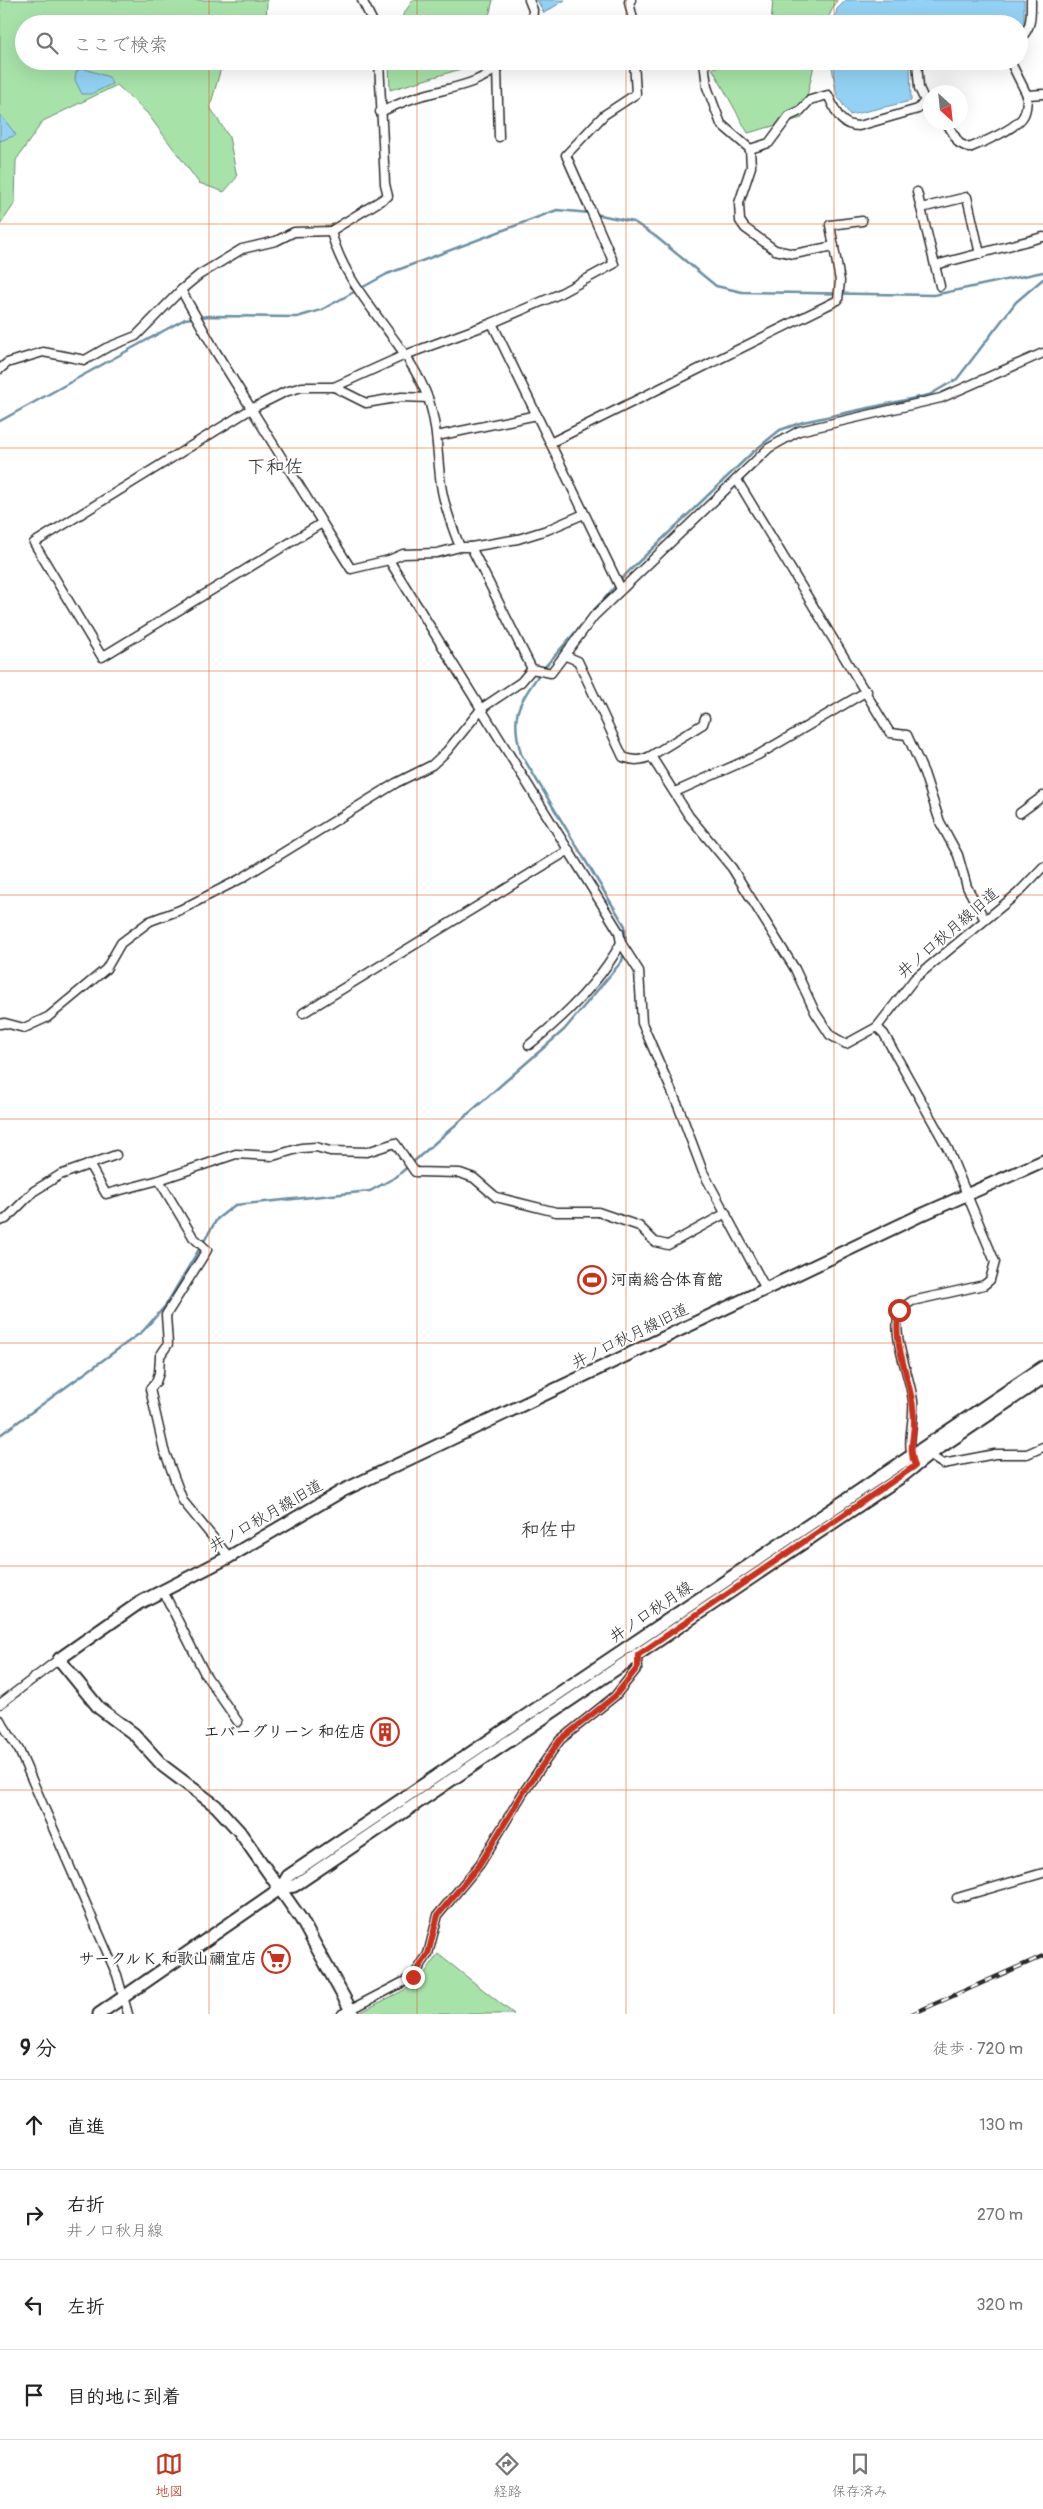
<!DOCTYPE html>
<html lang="ja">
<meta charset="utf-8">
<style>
body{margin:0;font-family:Pangolin,"Klee One",sans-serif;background:#f6f6f6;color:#222}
.compass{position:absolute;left:923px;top:85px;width:45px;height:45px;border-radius:50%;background:#fff;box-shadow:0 5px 20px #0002;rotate:153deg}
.stop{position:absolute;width:15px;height:15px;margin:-11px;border:4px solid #c8321e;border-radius:50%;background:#fff}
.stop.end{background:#c8321e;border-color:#fff;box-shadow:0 1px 5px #0008}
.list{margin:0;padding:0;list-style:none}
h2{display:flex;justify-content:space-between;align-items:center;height:65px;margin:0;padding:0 20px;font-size:21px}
h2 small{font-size:16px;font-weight:400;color:#767676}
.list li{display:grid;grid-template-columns:32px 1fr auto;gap:15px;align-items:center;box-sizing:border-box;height:90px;padding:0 20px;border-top:1px solid #e0e0e0}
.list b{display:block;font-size:19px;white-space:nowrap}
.list p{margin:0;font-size:16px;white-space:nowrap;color:#767676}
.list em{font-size:16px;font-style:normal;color:#767676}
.icon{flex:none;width:28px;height:28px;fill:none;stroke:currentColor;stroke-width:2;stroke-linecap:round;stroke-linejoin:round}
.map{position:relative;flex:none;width:1043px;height:2014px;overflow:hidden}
.search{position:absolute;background:#fff;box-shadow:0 5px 20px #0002;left:15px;right:15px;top:15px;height:55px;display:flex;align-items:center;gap:12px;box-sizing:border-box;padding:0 18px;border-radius:28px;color:#767676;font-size:19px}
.sheet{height:425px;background:#fff}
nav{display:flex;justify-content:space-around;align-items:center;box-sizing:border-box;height:70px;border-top:1px solid #e0e0e0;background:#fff;font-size:14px;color:#767676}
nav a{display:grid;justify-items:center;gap:2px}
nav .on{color:#c8321e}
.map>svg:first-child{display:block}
.green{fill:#a7e3a9;stroke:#69876a}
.water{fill:#93d2f4;stroke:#698fa4}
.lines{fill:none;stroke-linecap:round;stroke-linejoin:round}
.stream{stroke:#698fa4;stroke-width:2.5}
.street-casing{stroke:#2b2b2b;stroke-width:11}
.secondary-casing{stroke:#2b2b2b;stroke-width:15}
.street{stroke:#fff;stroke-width:8}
.secondary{stroke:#fff;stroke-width:11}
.rail-casing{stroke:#2b2b2b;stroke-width:4.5}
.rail{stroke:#fff;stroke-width:2.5;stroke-dasharray:8;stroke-linecap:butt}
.route{stroke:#c8321e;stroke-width:6}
.grid{fill:none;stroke:#e8590c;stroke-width:1;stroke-opacity:0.55}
.labels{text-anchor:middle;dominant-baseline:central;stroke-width:4;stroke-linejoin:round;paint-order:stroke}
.street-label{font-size:16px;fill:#2b2b2b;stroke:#fff}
.poi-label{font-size:16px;font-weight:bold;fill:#2b2b2b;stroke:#fff;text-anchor:end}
.quarter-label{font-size:19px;fill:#2b2b2b;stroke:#fff}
</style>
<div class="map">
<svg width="1043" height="2014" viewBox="0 0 1043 2014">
<rect width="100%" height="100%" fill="#fff"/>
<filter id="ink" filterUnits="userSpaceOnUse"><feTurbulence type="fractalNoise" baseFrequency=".02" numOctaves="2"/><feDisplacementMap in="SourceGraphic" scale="10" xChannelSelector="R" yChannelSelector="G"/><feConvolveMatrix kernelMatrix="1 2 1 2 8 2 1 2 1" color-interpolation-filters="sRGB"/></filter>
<g filter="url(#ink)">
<!-- green -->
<g class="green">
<path d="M0,0H267L266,24H24V61H256L249,67L223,61L210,107L229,137L237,177L224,192L199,183L147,113L117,85L43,121L16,160L15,203L0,225Z"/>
<path d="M413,0H493L487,24H397Z"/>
<path d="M773,0H837L825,24H771Z"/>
<path d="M389,61H478V64L390,90Z"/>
<path d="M742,61H815L802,118L748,133L712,68Z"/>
<path d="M438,1954L514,2014H363L361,2012L418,1983Z"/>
</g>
<!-- water -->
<g class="water">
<path d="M537,0H565L544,13Z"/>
<path d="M846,0H1024V29L1019,33V24H833L837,9Z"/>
<path d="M831,61H910L911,101L850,115L837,96Z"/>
<path d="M82,68L109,77L112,84L91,94H82L75,80L76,72Z"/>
<path d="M0,114L16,135L0,141Z"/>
</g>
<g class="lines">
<!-- stream -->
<g class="stream">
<path d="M595,214L634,222L655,236L716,286L742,292L934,295L1043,272"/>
<path d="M0,421L185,319L209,316L297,317L321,310L387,274L557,210L590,213"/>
<path d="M543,669L626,574L754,451L780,430L803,422L929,395L957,379L1016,302L1043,279"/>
<path d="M540,673C518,705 510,714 521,754L625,926L626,946"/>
<path d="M0,1435L143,1331L166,1305L217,1219L235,1205L370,1191L396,1177L564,1030L622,961L624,951"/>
</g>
<defs>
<g id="street">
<path d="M362,0L374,24"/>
<path d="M529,0L533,10L532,24"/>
<path d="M631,0L629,2L634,24"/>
<path d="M1019,40C1032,28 1031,17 1031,0"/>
<path d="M704,61L707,87L721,124L750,149L769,143L789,116L800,111L810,100L828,95C836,111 839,126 859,126L918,109L925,101L919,88L917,61"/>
<path d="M1010,61L1027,95L1043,94"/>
<path d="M497,69L499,137"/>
<path d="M380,112C392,107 404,101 417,97C452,86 475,88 506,61"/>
<path d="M946,122L959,143L969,148C982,143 1018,128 1024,115C1027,109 1027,102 1027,95"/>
<path d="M750,149L751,167L739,203L740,221L745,228L775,250L794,254L834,246"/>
<path d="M917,192L940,286"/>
<path d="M921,208L967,197L980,254"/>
<path d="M331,231C346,294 406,339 428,398C438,427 437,456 441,485C444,506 452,527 460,547"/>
<path d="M935,265L1043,237"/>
<path d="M181,290L216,352L351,569L389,560L619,932L621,943C599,983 564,1017 529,1045"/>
<path d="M492,323L621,589"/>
<path d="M0,369L7,363L43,352L85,360L106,348L136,336L181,290L199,275L242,249L276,241L294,232L331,231L388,196L385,184L379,61"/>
<path d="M334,387L366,403L402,397L428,398"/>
<path d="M437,436L537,415"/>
<path d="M550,443L838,300L840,281L830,225L862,221"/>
<path d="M737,480L890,733L907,735L924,773L940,822L958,855L967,887L985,920"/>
<path d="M322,523L102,657L34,543L251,409L285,392L302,387H334L405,355L492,323L557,295L614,264C599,227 582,192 566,155L604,115L636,94L634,61"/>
<path d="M471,547L532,669L551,673L594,616L769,448L799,431L941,398L1043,353"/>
<path d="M389,560L403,554L437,553L460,547H471L518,539L547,530L584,514"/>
<path d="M566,656L578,661L623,757C634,761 641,761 651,756L689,816L732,868L795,969L815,1012L830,1035L846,1044L877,1027"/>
<path d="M649,757L703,724L705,718"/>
<path d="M675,792L758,755L867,691"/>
<path d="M1020,813L1043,796"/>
<path d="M621,943L639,971L642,1023L679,1108L703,1172L766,1289"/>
<path d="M303,1013L569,850"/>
<path d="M0,1024L5,1023L24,1028L48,1017L106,969L121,943L150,921L180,910L242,878L396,783L432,765L447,751L482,708L521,682L532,669"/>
<path d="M877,1027L884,1034L948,1149L995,1262L990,1280L984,1285L912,1301L899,1310C892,1342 909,1370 913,1401C915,1420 906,1442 913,1459"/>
<path d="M877,1027L915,978L1018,893L1043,867"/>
<path d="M89,1164L106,1194L159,1180L236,1154L273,1156L301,1148L316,1147L330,1151L367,1152L395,1143L415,1172L460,1173L474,1178L496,1197L556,1212H598L639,1226L655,1242L668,1245L726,1213"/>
<path d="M159,1180L193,1237L207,1250L166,1315L168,1344L160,1356L159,1373L156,1382L150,1389L164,1450L183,1501L229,1557"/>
<path d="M0,1221L6,1219L34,1191L60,1175L116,1155"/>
<path d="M929,1455L943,1464L995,1454H1027L1043,1447"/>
<path d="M163,1591L205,1674L238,1722"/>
<path d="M0,1704L59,1659"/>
<path d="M0,1720L19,1750L117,1975L128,2014"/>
<path d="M957,1898L1043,1873"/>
<path d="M342,2014L413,1977L428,1954L438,1915L480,1864L523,1793L560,1740L615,1696L638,1667L636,1653"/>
</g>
<g id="secondary">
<path d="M281,1888L288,1876L1043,1367"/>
<path d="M99,2014L281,1888L294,1886L904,1475L929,1455L1043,1378"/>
<path d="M353,2014L301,1919L239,1831L216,1806L163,1766L134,1734L99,1708L59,1659L139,1603L229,1557L342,1491L921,1215L1043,1161"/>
</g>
</defs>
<!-- street casing -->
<use href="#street" class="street-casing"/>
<!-- secondary casing -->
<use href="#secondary" class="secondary-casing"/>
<!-- street -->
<use href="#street" class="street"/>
<!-- secondary -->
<use href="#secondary" class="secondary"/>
<defs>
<path id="rail" d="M912,2014L1043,1956"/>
</defs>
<!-- rail casing -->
<use href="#rail" class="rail-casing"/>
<!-- rail -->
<use href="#rail" class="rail"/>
</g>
</g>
<g class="lines" filter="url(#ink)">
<!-- route -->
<path class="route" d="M413,1977L428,1954L438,1915L480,1864L523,1793L560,1740L615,1696L638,1667V1655L915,1466C908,1447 914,1440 914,1421C914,1383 891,1347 899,1310"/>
</g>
<!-- grid -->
<path class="grid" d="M209,0V24M417,0V24M626,0V24M834,0V24M209,61V2014M417,61V2014M626,61V2014M834,61V2014M0,224H1043M0,448H1043M0,671H1043M0,895H1043M0,1119H1043M0,1343H1043M0,1566H1043M0,1790H1043"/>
<!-- icons -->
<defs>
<symbol id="stadium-ring" viewBox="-11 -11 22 22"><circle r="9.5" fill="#fff" stroke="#c8321e" stroke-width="1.5"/><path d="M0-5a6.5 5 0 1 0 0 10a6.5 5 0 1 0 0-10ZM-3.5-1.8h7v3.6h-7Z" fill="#c8321e"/></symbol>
<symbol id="building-ring" viewBox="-11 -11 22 22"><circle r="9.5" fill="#fff" stroke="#c8321e" stroke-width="1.5"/><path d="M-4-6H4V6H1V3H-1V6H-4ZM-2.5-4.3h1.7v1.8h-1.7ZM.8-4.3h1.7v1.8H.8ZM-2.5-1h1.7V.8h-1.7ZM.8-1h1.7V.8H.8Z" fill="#c8321e"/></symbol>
<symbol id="supermarket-ring" viewBox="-11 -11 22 22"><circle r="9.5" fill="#fff" stroke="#c8321e" stroke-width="1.5"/><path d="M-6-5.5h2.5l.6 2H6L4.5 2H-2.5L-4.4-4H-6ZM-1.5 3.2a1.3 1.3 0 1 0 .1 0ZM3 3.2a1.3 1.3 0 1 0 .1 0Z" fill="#c8321e"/></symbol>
</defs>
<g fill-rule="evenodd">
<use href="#stadium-ring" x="576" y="1264" width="32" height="32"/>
<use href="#building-ring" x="369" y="1716" width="32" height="32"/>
<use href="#supermarket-ring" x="260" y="1943" width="32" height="32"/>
</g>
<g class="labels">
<!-- street labels -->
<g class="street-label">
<text transform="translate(948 933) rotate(-41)">井ノ口秋月線旧道</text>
<text transform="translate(630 1336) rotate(-26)">井ノ口秋月線旧道</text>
<text transform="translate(266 1516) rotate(-30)">井ノ口秋月線旧道</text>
<text transform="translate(651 1612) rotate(-34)">井ノ口秋月線</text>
</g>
<!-- poi labels -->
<g class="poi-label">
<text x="611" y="1280" text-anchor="start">河南総合体育館</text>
<text x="366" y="1732">エバーグリーン 和佐店</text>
<text x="257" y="1959">サークルＫ 和歌山禰宜店</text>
</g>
<!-- quarter labels -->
<g class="quarter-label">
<text x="275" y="467">下和佐</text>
<text x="549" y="1530">和佐中</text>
</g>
</g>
</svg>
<svg class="compass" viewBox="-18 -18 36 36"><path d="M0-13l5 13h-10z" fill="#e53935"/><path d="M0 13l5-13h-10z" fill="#767676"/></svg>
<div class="stop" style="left:899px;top:1310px"></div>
<div class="stop end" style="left:413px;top:1977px"></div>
<div class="search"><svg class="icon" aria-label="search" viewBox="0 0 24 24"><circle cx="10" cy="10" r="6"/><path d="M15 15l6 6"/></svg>ここで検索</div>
</div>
<section class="sheet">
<h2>9 分<small>徒歩 · 720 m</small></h2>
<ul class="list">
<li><svg class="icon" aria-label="ahead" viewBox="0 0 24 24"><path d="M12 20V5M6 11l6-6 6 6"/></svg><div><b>直進</b></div><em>130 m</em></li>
<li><svg class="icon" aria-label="right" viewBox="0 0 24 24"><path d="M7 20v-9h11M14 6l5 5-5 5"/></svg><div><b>右折</b><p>井ノ口秋月線</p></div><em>270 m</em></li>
<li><svg class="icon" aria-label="left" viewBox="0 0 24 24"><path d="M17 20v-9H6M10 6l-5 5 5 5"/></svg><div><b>左折</b></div><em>320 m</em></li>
<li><svg class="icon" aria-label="arrive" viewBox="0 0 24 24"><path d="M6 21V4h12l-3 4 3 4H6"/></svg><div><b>目的地に到着</b></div></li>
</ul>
</section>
<nav>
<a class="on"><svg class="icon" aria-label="map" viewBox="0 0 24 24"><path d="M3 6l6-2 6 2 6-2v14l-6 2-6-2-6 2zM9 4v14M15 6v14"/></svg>地図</a>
<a><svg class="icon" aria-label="directions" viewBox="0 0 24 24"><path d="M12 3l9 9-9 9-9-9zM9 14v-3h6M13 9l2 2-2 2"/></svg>経路</a>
<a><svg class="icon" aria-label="saved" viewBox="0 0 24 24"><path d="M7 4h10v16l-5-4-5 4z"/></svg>保存済み</a>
</nav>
